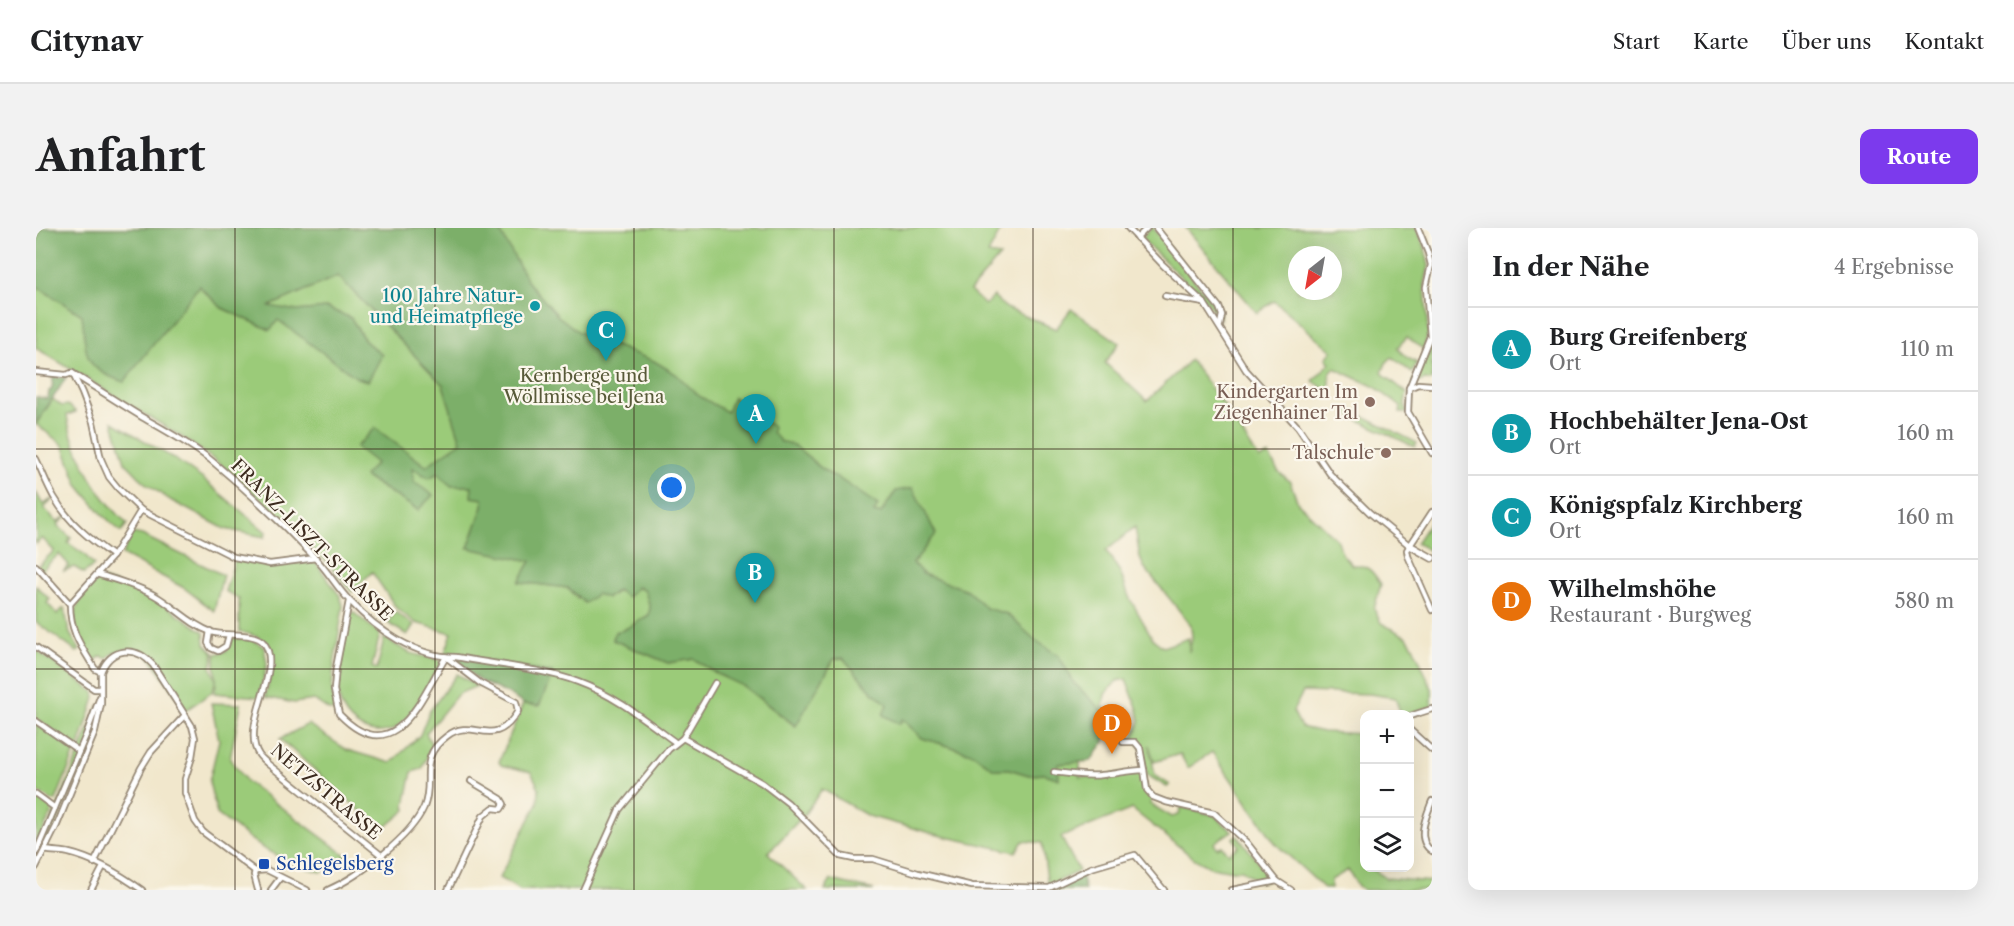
<!DOCTYPE html>
<html lang="de">
<meta charset="utf-8">
<style>
body{margin:0;font-family:"Libre Caslon Text",serif;background:#f2f2f2;color:#202124}
.controls{position:absolute;right:18px;bottom:18px;display:grid;overflow:hidden;border-radius:12px;box-shadow:0 6px 24px #0002}
.controls button{width:54px;height:54px;display:grid;place-items:center;padding:0;border:0;border-bottom:2px solid #e0e0e0;background:#fff;color:#202124;font:30px sans-serif}
.compass{position:absolute;left:1252px;top:18px;width:54px;height:54px;border-radius:50%;background:#fff;box-shadow:0 6px 24px #0002;rotate:211deg}
.you{position:absolute;left:636px;top:260px;width:21px;height:21px;margin:-15px;border:4px solid #fff;border-radius:50%;background:#1a73e8;box-shadow:0 0 0 9px #1a73e833}
.badge{display:grid;place-items:center;width:39px;height:39px;border-radius:50%;background:#7c3aed;color:#fff;font-size:20px;font-weight:700}
.pin{position:absolute;translate:-50% -50px;filter:drop-shadow(0 2px 3px #0008)}
.pin::after{content:'';position:absolute;top:32px;width:21px;height:18px;background:inherit;clip-path:polygon(0 0,100% 0,50% 100%)}
.list{margin:0;padding:0;list-style:none}
h2{display:flex;justify-content:space-between;align-items:center;height:78px;margin:0;padding:0 24px;font-size:26px}
h2 small{font-size:20px;font-weight:400;color:#757577}
.list li{display:grid;grid-template-columns:39px 1fr auto;gap:18px;align-items:center;box-sizing:border-box;height:84px;padding:0 24px;border-top:2px solid #e0e0e0}
.list b{display:block;font-size:22px;white-space:nowrap}
.list p{margin:0;font-size:20px;white-space:nowrap;color:#757577}
.list em{font-size:20px;font-style:normal;color:#757577}
.icon{flex:none;width:33px;height:33px;fill:none;stroke:currentColor;stroke-width:2;stroke-linecap:round;stroke-linejoin:round}
.map{position:relative;flex:none;width:1396px;height:662px;overflow:hidden;border-radius:12px}
header{display:flex;align-items:center;gap:36px;box-sizing:border-box;height:84px;padding:0 30px;background:#fff;border-bottom:2px solid #e0e0e0}
header strong{font-size:28px}
nav{display:flex;gap:33px;margin-inline-start:auto;font-size:21px}
.intro{display:flex;align-items:center;justify-content:space-between;box-sizing:border-box;height:144px;padding:0 36px}
h1{margin:0;font-size:42px}
.button{padding:15px 27px;border-radius:12px;background:#7c3aed;color:#fff;font-size:21px;font-weight:700}
main{display:flex;gap:36px;padding:0 36px}
aside{flex:1;background:#fff;border-radius:12px;box-shadow:0 6px 24px #0002}
.map>svg:first-child{display:block}
.green{fill:#9bcb79;stroke:#6b7a4c;stroke-width:1.5;fill-rule:evenodd}
.forest{fill:#7caf69;stroke:#5c6c44;stroke-width:1.5}
.lines{fill:none;stroke-linecap:round;stroke-linejoin:round}
.minor-casing{stroke:#968875;stroke-width:8}
.tertiary-casing{stroke:#968875;stroke-width:9}
.minor{stroke:#fff;stroke-width:4.5}
.tertiary{stroke:#fff;stroke-width:6}
.grid{fill:none;stroke:#3b2a1e;stroke-width:1.5;stroke-opacity:0.55}
.culture-dot{fill:#0f9aa8;stroke:#fbf7ec;stroke-width:2}
.education-dot{fill:#8d6e63;stroke:#fbf7ec;stroke-width:2}
.transit-dot{fill:#1a4fb4;stroke:#fbf7ec;stroke-width:2}
.labels{text-anchor:middle;dominant-baseline:central;stroke-width:4.5;stroke-linejoin:round;paint-order:stroke}
.culture-label{font-size:18px;fill:#0d838f;stroke:#fbf7ec;text-anchor:end}
.park-label{font-size:18px;fill:#585a39;stroke:#fbf7ec}
.education-label{font-size:18px;fill:#785e54;stroke:#fbf7ec;text-anchor:end}
.street-label{font-size:18px;fill:#3b2a1e;stroke:#fbf7ec}
.transit-label{font-size:18px;fill:#164399;stroke:#fbf7ec;text-anchor:start}
</style>
<header>
<strong>Citynav</strong>
<nav><a>Start</a><a>Karte</a><a>Über uns</a><a>Kontakt</a></nav>
</header>
<div class="intro"><h1>Anfahrt</h1><a class="button">Route</a></div>
<main>
<div class="map">
<svg width="1396" height="662" viewBox="0 0 1396 662">
<rect width="100%" height="100%" fill="#fbf7ec"/>
<filter id="ink" filterUnits="userSpaceOnUse"><feTurbulence type="fractalNoise" baseFrequency=".0167" numOctaves="2"/><feDisplacementMap in="SourceGraphic" scale="12" xChannelSelector="R" yChannelSelector="G"/><feConvolveMatrix kernelMatrix="1 2 1 2 8 2 1 2 1" color-interpolation-filters="sRGB"/></filter>
<filter id="wash" filterUnits="userSpaceOnUse"><feTurbulence type="fractalNoise" baseFrequency=".008" numOctaves="4" result="noise"/><feDisplacementMap in="SourceGraphic" scale="24" xChannelSelector="R" yChannelSelector="G"/><feGaussianBlur stdDeviation="1.35" result="paint"/><feColorMatrix in="noise" values="0 0 0 0 0 0 0 0 0 0 0 0 0 0 0 0 0 1.4 0 .05"/><feComposite in="paint" operator="in"/></filter>
<g filter="url(#wash)">
<rect width="100%" height="100%" fill="#f1e7cc"/>
<!-- green -->
<g class="green">
<path d="M0,0H966L952,26L964,28L934,63L949,77L957,68L970,80L1020,101L1035,81L1083,115L1069,135L1111,173L1154,132L1185,173L1223,231L1233,227L1242,243L1254,254L1262,275L1302,313L1306,326L1316,337C1332,336 1337,344 1345,356L1338,381L1345,395L1371,409L1377,418L1396,461V478L1371,486H1365L1359,470L1334,466L1267,464L1257,483L1265,499L1287,504L1328,506V579L1325,595V617L1328,629V640H1335L1350,650L1396,654V662H1328L1322,658L1312,642L1295,652V661L1288,660L1240,616L1176,524L1152,540L1144,526L1118,534L1113,517L1119,547L1134,557L1131,559L1111,547C1109,533 1109,520 1097,511L1104,493L1102,482L1090,451L1081,453L1069,466L1067,479L1081,490L1073,502L1051,521L1044,534V549L1105,544C1111,552 1106,562 1116,570L1114,576L1136,589L1143,587L1145,579L1178,587L1196,603L1178,615L1181,620L1186,618L1193,626L1203,618L1197,610L1201,607L1234,648L1232,652L1223,654L1206,642H1192L1174,639L1159,631L1096,581L1025,609L1043,643L1012,658L1006,615L987,613L980,624L906,608L832,588L786,561L768,587L732,625L771,662H484L463,650L502,575L503,560L495,544L465,537L463,534L487,476L503,478L516,445L409,425L416,405L380,395L361,381L336,344L316,364L291,334L220,267L180,233L143,207L0,120ZM244,45L225,92L240,93L234,101L186,80L162,58ZM291,80L315,90L329,113L346,127L261,83ZM340,235L390,238L535,294L798,431L759,498L707,458L683,447L658,431L632,435L577,412L579,404L588,402L613,387L614,379L609,363C597,355 582,361 572,370L561,366L542,371L532,360L483,354L495,333L433,320L447,278L448,271L436,258H415L402,245L376,240L382,282L329,249ZM1099,299L1104,330L1108,339L1155,397L1156,411L1153,424V410L1127,419L1117,411L1093,369L1084,344L1070,323ZM835,462L1023,550L1009,546L993,547L973,541H958L936,525L887,510L866,490L863,496L851,476Z"/>
<path d="M1117,0L1184,84V91L1170,73L1108,13L1107,8L1114,1Z"/>
<path d="M1150,0H1380L1388,16L1393,38L1389,56L1392,107L1387,121L1371,109L1361,120L1370,129L1381,135L1376,145L1356,129L1350,135L1346,145L1371,165L1369,175L1371,185H1364L1365,179L1339,159L1298,140L1294,145V157L1290,162L1277,153L1294,135L1290,130L1296,123L1238,73L1221,85ZM1261,27H1297V63H1261Z"/>
<path d="M1396,114V153L1389,152L1378,155L1377,154L1393,116Z"/>
<path d="M17,171L26,178L32,177L40,184L31,187C33,210 52,248 66,267C73,277 82,286 91,296L85,304L67,287L42,257L27,217L0,196Z"/>
<path d="M1312,180L1381,215L1379,219L1310,186Z"/>
<path d="M77,194L137,230L167,251L230,304L229,309L189,301L136,273L109,255L89,234Z"/>
<path d="M0,264L7,277L18,270L8,280L21,294L31,288L21,297L35,310L32,315L48,326L58,337L48,345L38,339L27,343L33,337L23,326L5,343L1,339L18,323L6,310L0,316Z"/>
<path d="M1396,291V324L1380,315Z"/>
<path d="M96,305L106,307L187,347L178,383L148,360L86,327Z"/>
<path d="M199,332L229,337L279,334L304,368L307,378L297,444L296,461L299,483L293,482L278,472L258,475L229,469C237,436 247,410 203,404V371L189,363Z"/>
<path d="M66,351L117,369L168,404L169,416L178,425L175,439L180,452L176,464L150,482L112,427C97,420 83,418 70,431L66,428L58,433C43,406 27,390 51,363C56,358 59,353 66,351Z"/>
<path d="M0,358L14,371L11,375L21,386L28,380L34,406L44,422L41,424L0,394Z"/>
<path d="M317,384L344,406L336,439L341,441L348,410L374,425L403,432L405,435C391,456 382,483 361,499C351,506 336,505 326,500C285,478 305,423 313,388Z"/>
<path d="M359,384L378,397L371,407L352,395Z"/>
<path d="M196,410L217,412L228,419L231,436L223,469L178,465C184,447 176,443 180,426L190,423L195,416Z"/>
<path d="M0,422L58,464L59,470L43,518L40,519L0,490Z"/>
<path d="M421,446L441,458L422,466L390,505L396,517L386,541L376,544L369,577L370,582L346,602L244,511L272,496L311,522L355,535L384,507L393,484Z"/>
<path d="M175,475L205,476L194,531L211,554L311,628L285,644L260,637L228,621L181,586L173,554L183,512Z"/>
<path d="M63,476C52,532 25,585 0,636V629L7,615Z"/>
<path d="M0,496L37,523L38,527L20,572L16,573L0,562Z"/>
<path d="M0,568L14,578L16,583L0,619Z"/>
<path d="M795,652L838,662H789Z"/>
</g>
<!-- forest -->
<g class="forest">
<path d="M7,0H457L464,3L492,54L522,88L543,104L618,133L640,146L663,168L691,184L697,169L737,199L736,204L745,214C761,212 785,246 799,248L842,277L838,285H845L860,263L877,260L900,306L877,335L887,346L931,362L950,380L971,386L998,411L1023,428L1039,456L1067,483L1072,501L1068,514L1055,533L1022,536L1023,551L1009,546L993,547L973,541H958L936,525L886,510L866,491L863,496L847,487L851,476L835,462L807,430L798,431L760,498L707,458L683,447L658,431L632,435L577,412L579,404L588,402L613,387L614,379L609,363L602,359L591,369L581,362L571,370L561,366L549,375L532,360L483,354L495,333L432,320L447,278V271L435,269L436,258H415L402,245L393,250L376,240L378,254L397,267L382,282L328,248L340,235L320,219L339,200L390,238L425,214L407,157L302,48L234,78L261,83L291,80L315,90L329,113L346,127L332,153L321,150L242,92L234,102L186,80L163,58L88,154C45,140 51,127 46,87L0,58V13Z"/>
<path d="M17,149L30,150L0,196V169L12,171L13,163L16,161Z"/>
<path d="M409,425L517,445L503,478L487,476L474,467L444,453Z"/>
<path d="M1045,647L1049,662H1015Z"/>
</g>
</g>
<g filter="url(#ink)">
<g class="lines">
<defs>
<g id="minor">
<path d="M1092,0L1127,37L1168,75L1210,142L1262,199L1294,246L1334,285L1373,317"/>
<path d="M1120,0L1183,79L1186,87L1184,97"/>
<path d="M1101,10L1111,0"/>
<path d="M1129,68L1168,75"/>
<path d="M0,144L30,147L36,145"/>
<path d="M36,145C60,160 83,175 106,189C130,203 155,216 176,233C212,263 247,296 279,330C292,343 301,360 314,373C341,402 379,429 420,429C457,436 508,441 542,454C578,467 609,492 639,514"/>
<path d="M37,146L46,165L57,194L65,231L73,249L82,260L105,282L198,329L234,336L280,330"/>
<path d="M1396,157L1382,156L1373,160L1372,184L1396,225"/>
<path d="M1373,160L1394,108L1390,59L1395,37L1392,25L1382,0"/>
<path d="M0,231C6,243 11,257 18,269C32,294 54,311 77,328"/>
<path d="M1396,284L1371,322L1372,328L1396,382"/>
<path d="M0,338L34,376"/>
<path d="M61,346C80,352 100,357 118,367C138,378 153,396 175,404C189,409 219,403 228,415C248,442 203,498 223,527C225,530 229,533 232,536L345,627"/>
<path d="M313,373L300,440L298,462L303,486C359,544 385,470 410,429"/>
<path d="M174,403L172,415L175,420L182,423L190,418L193,407"/>
<path d="M0,419L58,461H63"/>
<path d="M65,444C75,419 100,417 117,437L156,498L159,510L156,529L149,551V565L159,593L167,604L219,643"/>
<path d="M1374,488L1396,481"/>
<path d="M0,493L43,523"/>
<path d="M1374,502L1396,522"/>
<path d="M647,510L726,555L752,575L804,628L818,631H837L882,645L936,658L1013,660L1055,640L1099,627L1128,662"/>
<path d="M1087,514H1099L1104,520L1108,542"/>
<path d="M1018,544C1034,546 1050,549 1066,547C1080,546 1094,542 1108,542L1111,562L1117,569L1130,574L1178,585L1211,615L1241,653L1255,662"/>
<path d="M0,566L19,580"/>
<path d="M1396,573C1390,589 1379,612 1396,623"/>
<path d="M9,622C17,624 26,623 33,625C59,631 85,647 106,662"/>
<path d="M0,624L50,507L64,469"/>
<path d="M58,635L105,540L115,524L149,487"/>
<path d="M0,639L21,597L59,504L65,476V444L59,441C45,418 34,404 34,376L77,328L105,282"/>
<path d="M219,643L231,642L271,662"/>
<path d="M219,643L218,647L222,662"/>
<path d="M55,662L67,639"/>
<path d="M235,662L244,650"/>
<path d="M292,662C322,649 375,609 388,579C399,551 380,531 411,508C438,487 457,525 482,483L480,474L444,455L410,429"/>
<path d="M412,662L447,588L457,580L465,581L468,576L465,571L435,553"/>
<path d="M547,662L583,582L633,521L647,510L679,455"/>
<path d="M1196,662L1241,653"/>
</g>
<path id="tertiary" d="M1373,317L1396,330"/>
</defs>
<!-- minor casing -->
<use href="#minor" class="minor-casing"/>
<!-- tertiary casing -->
<use href="#tertiary" class="tertiary-casing"/>
<!-- minor -->
<use href="#minor" class="minor"/>
<!-- tertiary -->
<use href="#tertiary" class="tertiary"/>
</g>
</g>
<!-- grid -->
<path class="grid" d="M199,0V662M399,0V662M598,0V662M798,0V662M997,0V662M1197,0V662M0,221H1396M0,441H1396"/>
<!-- markers -->
<circle class="culture-dot" cx="499" cy="78" r="6"/>
<g class="education-dot">
<circle cx="1334" cy="174" r="6"/>
<circle cx="1350" cy="225" r="6"/>
</g>
<rect class="transit-dot" x="222" y="630" width="12" height="12" rx="3"/>
<g class="labels">
<!-- culture labels -->
<g class="culture-label">
<text x="487" y="68">100 Jahre Natur-<tspan x="487" dy="21">und Heimatpflege</tspan></text>
</g>
<!-- park labels -->
<g class="park-label">
<text x="548" y="148">Kernberge und<tspan x="548" dy="21">Wöllmisse bei Jena</tspan></text>
</g>
<!-- education labels -->
<g class="education-label">
<text x="1322" y="164">Kindergarten Im<tspan x="1322" dy="21">Ziegenhainer Tal</tspan></text>
<text x="1338" y="225">Talschule</text>
</g>
<!-- street labels -->
<g class="street-label">
<text transform="translate(276 312) rotate(45)">FRANZ-LISZT-STRASSE</text>
<text transform="translate(290 564) rotate(40)">NETZSTRASSE</text>
</g>
<!-- transit labels -->
<g class="transit-label">
<text x="240" y="636">Schlegelsberg</text>
</g>
</g>
</svg>
<div class="controls">
<button>+</button>
<button>−</button>
<button><svg class="icon" aria-label="layers" viewBox="0 0 24 24"><path d="M12 4l9 5-9 5-9-5zM3 14l9 5 9-5"/></svg></button>
</div>
<svg class="compass" viewBox="-18 -18 36 36"><path d="M0-13l5 13h-10z" fill="#e53935"/><path d="M0 13l5-13h-10z" fill="#757577"/></svg>
<div class="you"></div>
<div class="pin badge" style="left:720px;top:216px;background:#0f9aa8">A</div>
<div class="pin badge" style="left:719px;top:375px;background:#0f9aa8">B</div>
<div class="pin badge" style="left:570px;top:133px;background:#0f9aa8">C</div>
<div class="pin badge" style="left:1076px;top:526px;background:#e8710a">D</div>
</div>
<aside>
<h2>In der Nähe<small>4 Ergebnisse</small></h2>
<ul class="list">
<li><span class="badge" style="background:#0f9aa8">A</span><div><b>Burg Greifenberg</b><p>Ort</p></div><em>110 m</em></li>
<li><span class="badge" style="background:#0f9aa8">B</span><div><b>Hochbehälter Jena-Ost</b><p>Ort</p></div><em>160 m</em></li>
<li><span class="badge" style="background:#0f9aa8">C</span><div><b>Königspfalz Kirchberg</b><p>Ort</p></div><em>160 m</em></li>
<li><span class="badge" style="background:#e8710a">D</span><div><b>Wilhelmshöhe</b><p>Restaurant · Burgweg</p></div><em>580 m</em></li>
</ul>
</aside>
</main>
